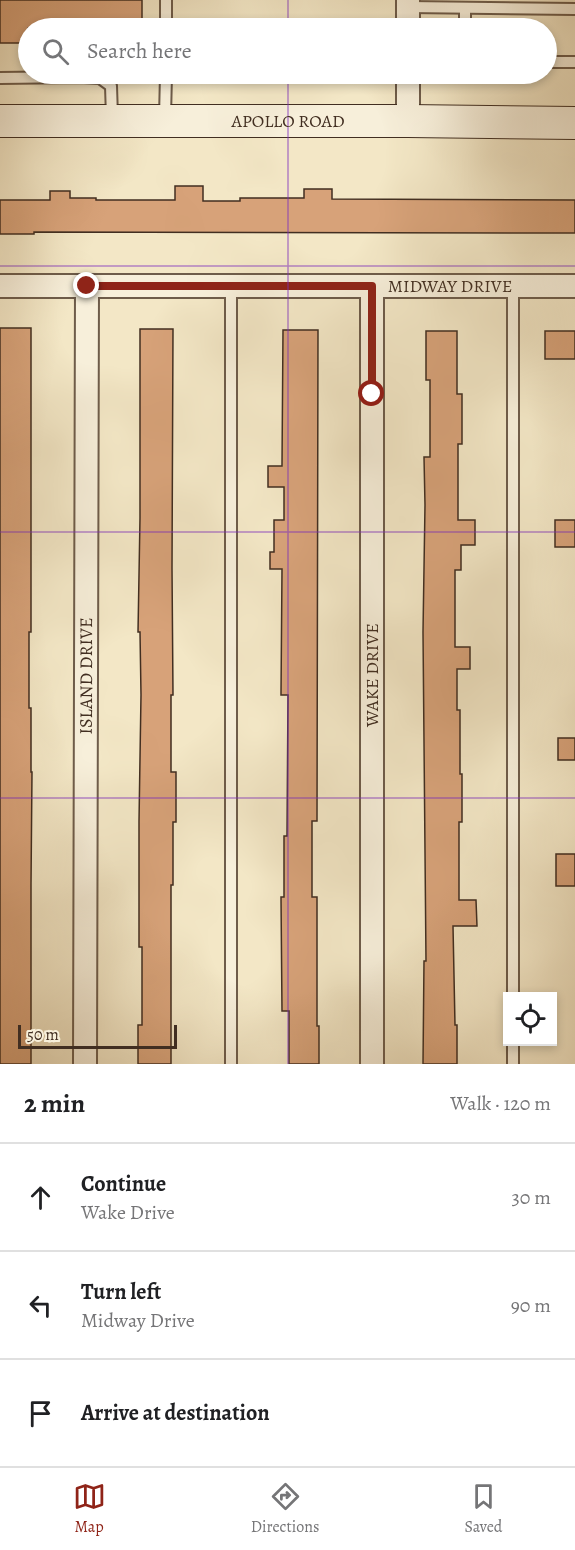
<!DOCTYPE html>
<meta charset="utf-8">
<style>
body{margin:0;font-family:Alegreya,serif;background:#f2f2f2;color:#202124}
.controls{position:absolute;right:18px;bottom:18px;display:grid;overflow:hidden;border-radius:0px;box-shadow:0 3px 9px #0003}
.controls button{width:54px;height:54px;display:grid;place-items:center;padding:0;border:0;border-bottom:2px solid #e0e0e0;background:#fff;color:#202124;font:30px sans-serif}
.scale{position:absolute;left:18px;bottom:15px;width:159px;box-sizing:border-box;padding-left:6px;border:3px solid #412e21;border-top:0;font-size:16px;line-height:21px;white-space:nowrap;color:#412e21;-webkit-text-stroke:4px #f7efda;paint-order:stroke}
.stop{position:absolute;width:18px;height:18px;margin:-14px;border:4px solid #8f2418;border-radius:50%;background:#fff}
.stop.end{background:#8f2418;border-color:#fff;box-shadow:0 2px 6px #0008}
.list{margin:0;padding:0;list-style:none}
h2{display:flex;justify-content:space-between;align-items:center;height:78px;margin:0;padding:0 24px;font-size:26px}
h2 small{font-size:20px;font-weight:400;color:#757577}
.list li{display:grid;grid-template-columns:39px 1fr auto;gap:18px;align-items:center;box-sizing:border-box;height:108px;padding:0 24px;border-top:2px solid #e0e0e0}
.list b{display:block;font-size:22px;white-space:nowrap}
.list p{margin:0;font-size:20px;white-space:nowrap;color:#757577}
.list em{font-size:20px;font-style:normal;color:#757577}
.icon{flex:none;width:33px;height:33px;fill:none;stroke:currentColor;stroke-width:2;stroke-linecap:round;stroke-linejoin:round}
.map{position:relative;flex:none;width:575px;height:1064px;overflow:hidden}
.search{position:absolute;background:#fff;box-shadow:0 3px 9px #0003;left:18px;right:18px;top:18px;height:66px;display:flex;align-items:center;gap:15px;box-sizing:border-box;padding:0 21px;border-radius:33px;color:#757577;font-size:22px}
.sheet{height:402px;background:#fff}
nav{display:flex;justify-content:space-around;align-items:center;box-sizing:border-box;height:84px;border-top:2px solid #e0e0e0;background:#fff;font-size:16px;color:#757577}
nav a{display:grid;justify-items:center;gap:3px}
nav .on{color:#8f2418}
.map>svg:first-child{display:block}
.building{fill:#d7a279;stroke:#412e21;stroke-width:1.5}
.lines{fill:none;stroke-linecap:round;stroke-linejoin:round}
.lane-casing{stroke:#6e5c4a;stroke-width:14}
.street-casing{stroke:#6e5c4a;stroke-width:26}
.secondary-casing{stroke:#412e21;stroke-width:34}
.lane{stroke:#f7efda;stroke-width:10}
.street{stroke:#f7efda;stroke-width:22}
.secondary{stroke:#f7efda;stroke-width:32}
.route{stroke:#8f2418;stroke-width:8}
.grid{fill:none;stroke:#7b2cbf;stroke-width:1.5;stroke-opacity:0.55}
.labels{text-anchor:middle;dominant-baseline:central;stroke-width:6;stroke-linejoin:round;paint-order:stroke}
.street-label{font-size:18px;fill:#412e21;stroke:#f7efda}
</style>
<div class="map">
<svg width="575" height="1064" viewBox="0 0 575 1064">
<rect width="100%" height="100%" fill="#f3e7c6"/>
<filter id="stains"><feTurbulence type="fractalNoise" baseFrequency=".00333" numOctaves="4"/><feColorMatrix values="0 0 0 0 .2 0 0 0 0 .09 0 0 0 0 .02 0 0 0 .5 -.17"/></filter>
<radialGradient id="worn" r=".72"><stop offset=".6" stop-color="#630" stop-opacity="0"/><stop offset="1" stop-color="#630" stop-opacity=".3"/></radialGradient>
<!-- building -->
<g class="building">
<path d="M0,0H142V28H28V43H0Z"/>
<path d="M175,186H203V201H240V198H304V189H332V199L575,200V233L34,232V234H0V200H50V191H70V198H96V200H175Z"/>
<path d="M0,328H31V632H29V708H31V772H32L31,885V1064H0Z"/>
<path d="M140,329H173L172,568L173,695H171V772H176V822H173V885H171V1064H138V1025H142V947H139V822L141,695L140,632H138L140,518Z"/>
<path d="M283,330H318L317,821H312V897H317V1026H319V1064H289V1011H282L281,897H284V836H287L288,695H281L282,569H270V552H274V520H284V487H268V466H282Z"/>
<path d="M426,331H457V394H462V444H458V520H475V545H461V570H455V647H470V669H457V710H460V774H462V822H459V900H476L477,926H453L455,1025H457V1064H423L424,961H426L423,632L425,505L424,457H430V380H426Z"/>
<rect x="545" y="331" width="30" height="28"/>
<rect x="555" y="520" width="20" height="27"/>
<rect x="558" y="738" width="17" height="22"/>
<rect x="556" y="854" width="19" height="32"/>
</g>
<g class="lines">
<defs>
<g id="lane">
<path d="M408,7L575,9"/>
<path d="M166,28V0"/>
<path d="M465,28V8"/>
<path d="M546,62H575"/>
<path d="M0,78L79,77L100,78L111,86L112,117"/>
<path d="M165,117L166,74"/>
<path d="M513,286V996"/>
<path d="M513,1042V1064"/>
<path d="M231,1064V286"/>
</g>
<g id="street">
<path d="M408,28V0"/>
<path d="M408,121V74"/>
<path id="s1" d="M0,286H575"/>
<path d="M372,286V1064"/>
<path id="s2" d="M85,1064L87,286"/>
</g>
<g id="secondary">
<path id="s3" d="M0,121H408L575,123"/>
</g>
</defs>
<!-- lane casing -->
<use href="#lane" class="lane-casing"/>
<!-- street casing -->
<use href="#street" class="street-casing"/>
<!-- secondary casing -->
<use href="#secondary" class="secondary-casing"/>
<!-- lane -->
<use href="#lane" class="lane"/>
<!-- street -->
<use href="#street" class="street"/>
<!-- secondary -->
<use href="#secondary" class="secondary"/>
</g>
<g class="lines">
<!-- route -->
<path class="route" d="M87,286H372V394"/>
</g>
<!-- grid -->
<path class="grid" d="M288,0V28M288,74V1064M0,266H575M0,532H575M0,798H575"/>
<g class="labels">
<!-- street labels -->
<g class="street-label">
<text stroke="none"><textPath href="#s3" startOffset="288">APOLLO ROAD</textPath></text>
<text stroke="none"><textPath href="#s1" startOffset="450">MIDWAY DRIVE</textPath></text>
<text stroke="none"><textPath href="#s2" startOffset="388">ISLAND DRIVE</textPath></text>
<text transform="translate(372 675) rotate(-90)">WAKE DRIVE</text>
</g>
</g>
<rect width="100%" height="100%" filter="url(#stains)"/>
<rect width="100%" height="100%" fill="url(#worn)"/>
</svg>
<div class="controls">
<button><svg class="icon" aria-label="locate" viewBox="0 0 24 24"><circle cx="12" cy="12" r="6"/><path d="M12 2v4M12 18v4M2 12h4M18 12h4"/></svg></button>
</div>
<div class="scale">50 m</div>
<div class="stop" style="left:372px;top:394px"></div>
<div class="stop end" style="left:87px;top:286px"></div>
<div class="search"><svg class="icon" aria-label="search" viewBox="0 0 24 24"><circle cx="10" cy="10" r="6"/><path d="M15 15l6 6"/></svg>Search here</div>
</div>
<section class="sheet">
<h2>2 min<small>Walk · 120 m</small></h2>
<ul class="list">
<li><svg class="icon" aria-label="ahead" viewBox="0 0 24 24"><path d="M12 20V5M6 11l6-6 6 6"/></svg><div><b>Continue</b><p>Wake Drive</p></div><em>30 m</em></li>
<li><svg class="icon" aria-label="left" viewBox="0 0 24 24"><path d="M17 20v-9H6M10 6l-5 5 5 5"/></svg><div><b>Turn left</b><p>Midway Drive</p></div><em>90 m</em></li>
<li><svg class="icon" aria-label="arrive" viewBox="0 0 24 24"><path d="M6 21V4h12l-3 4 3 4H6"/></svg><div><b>Arrive at destination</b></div></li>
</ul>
</section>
<nav>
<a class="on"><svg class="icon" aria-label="map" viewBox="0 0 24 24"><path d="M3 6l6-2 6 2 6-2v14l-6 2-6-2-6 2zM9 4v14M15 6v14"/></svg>Map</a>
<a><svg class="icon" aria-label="directions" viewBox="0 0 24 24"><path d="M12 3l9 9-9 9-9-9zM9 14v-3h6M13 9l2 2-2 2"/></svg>Directions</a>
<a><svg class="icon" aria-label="saved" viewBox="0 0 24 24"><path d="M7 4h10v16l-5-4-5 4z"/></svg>Saved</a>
</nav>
